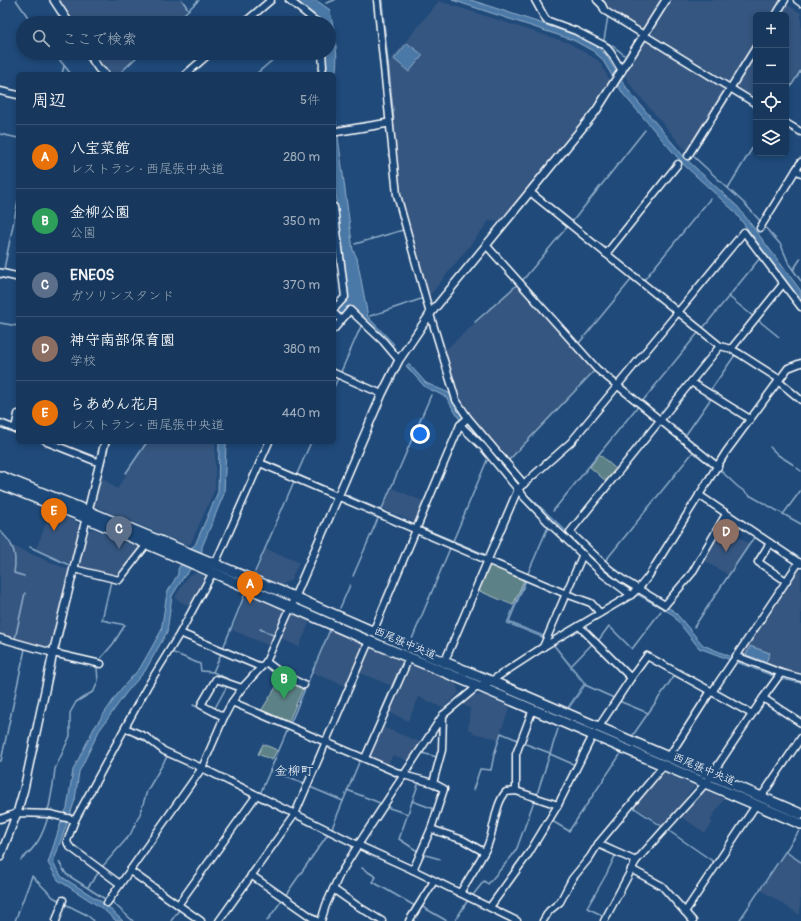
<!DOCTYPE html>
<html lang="ja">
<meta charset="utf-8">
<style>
body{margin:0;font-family:Pangolin,"Klee One",sans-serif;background:#203f62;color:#f1f3f6}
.controls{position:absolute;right:12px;top:12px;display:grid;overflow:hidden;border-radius:6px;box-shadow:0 2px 6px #0003}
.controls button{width:36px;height:36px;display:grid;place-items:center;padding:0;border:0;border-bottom:1px solid #365272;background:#17385c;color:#f1f3f6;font:20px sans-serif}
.you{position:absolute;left:420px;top:434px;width:14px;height:14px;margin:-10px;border:3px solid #fff;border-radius:50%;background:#1a73e8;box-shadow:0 0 0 6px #1a73e833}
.badge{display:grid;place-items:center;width:26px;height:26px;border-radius:50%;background:#ff9aa2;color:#fff;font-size:13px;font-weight:700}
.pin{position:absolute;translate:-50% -33px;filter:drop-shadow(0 1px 2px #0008)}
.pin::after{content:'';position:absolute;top:21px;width:14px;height:12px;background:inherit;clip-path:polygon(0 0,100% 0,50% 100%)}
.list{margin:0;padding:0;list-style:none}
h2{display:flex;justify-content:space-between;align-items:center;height:52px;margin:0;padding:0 16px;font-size:17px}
h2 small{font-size:13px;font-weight:400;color:#9eacbb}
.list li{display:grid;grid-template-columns:26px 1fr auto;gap:12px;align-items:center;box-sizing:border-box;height:64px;padding:0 16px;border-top:1px solid #365272}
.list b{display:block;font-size:15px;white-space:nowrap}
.list p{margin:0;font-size:13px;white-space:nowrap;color:#9eacbb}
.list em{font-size:13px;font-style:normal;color:#9eacbb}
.icon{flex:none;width:22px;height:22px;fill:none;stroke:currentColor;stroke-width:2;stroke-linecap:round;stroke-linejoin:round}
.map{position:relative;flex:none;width:801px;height:921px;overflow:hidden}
.search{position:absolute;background:#17385c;box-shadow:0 2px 6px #0003;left:16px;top:16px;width:320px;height:44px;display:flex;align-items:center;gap:10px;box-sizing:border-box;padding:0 14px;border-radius:22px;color:#9eacbb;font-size:15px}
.panel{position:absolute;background:#17385c;box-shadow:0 2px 6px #0003;left:16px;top:72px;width:320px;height:372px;border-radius:6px}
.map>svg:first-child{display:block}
.built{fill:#365680}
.green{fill:#5c8186;stroke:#aec0c2}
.water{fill:#4b79a7;stroke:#93afca}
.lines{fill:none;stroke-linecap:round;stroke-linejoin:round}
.stream{stroke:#93afca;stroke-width:1.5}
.minor-casing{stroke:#fff;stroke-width:9}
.tertiary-casing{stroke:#fff;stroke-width:10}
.primary-casing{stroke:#fff;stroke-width:12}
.minor{stroke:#1f4a7a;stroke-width:6}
.tertiary{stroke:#1f4a7a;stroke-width:7}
.primary{stroke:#1f4a7a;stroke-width:9}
.labels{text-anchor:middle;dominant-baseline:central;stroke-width:4;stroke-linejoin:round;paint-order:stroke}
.street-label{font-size:11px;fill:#fff;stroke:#1f4a7a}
.quarter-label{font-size:13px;fill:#fff;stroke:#1f4a7a}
</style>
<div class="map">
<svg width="801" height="921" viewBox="0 0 801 921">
<rect width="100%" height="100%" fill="#1f4a7a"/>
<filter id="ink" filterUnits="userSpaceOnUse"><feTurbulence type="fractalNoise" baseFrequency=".025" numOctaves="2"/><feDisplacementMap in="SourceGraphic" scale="8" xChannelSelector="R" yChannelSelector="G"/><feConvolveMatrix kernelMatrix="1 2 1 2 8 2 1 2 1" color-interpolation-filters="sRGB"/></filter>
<g filter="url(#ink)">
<!-- built -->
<g class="built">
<path d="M58,0H181L187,9L172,23H73Z"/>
<path d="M604,0H660L642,29H639L610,11Z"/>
<path d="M673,0H781L772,15H756V41L731,81H728L653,35L652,33Z"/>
<path d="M439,1L569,43L599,61L610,81L585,116L502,221L490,220L431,294L426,293L399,192L392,119L394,118L388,63Z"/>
<path d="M784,4H786L801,13V67L786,91V15H778Z"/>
<path d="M646,42H649L723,88L724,92L687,152L632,87L625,76Z"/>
<path d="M756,50V102L734,87Z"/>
<path d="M93,53H140L117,74H112L101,65Z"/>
<path d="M517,285L594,370L508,461L460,403L458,399L444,351Z"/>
<path d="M148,442H215V489L191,543L187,545L97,507L94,502L100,476L117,489Z"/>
<path d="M392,488L425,502L416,523L383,509Z"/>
<path d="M51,511L76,522L80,528L71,564L36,549Z"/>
<path d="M722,526L749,544L728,575L703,560Z"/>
<path d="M93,529L142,549L119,577L80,566L88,531Z"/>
<path d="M0,533L10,545L69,570L48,649L0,635Z"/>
<path d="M266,549L299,562L291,580L281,585L256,574Z"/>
<path d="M801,569V676L784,672L741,656L740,653L796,570Z"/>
<path d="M196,573L205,577L206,580L191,608L175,598L188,576Z"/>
<path d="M247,594L284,610L285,612L270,646L232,630Z"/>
<path d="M292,613L310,621L299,647L280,638L290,614Z"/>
<path d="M331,630L363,644L346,686L313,673Z"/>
<path d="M371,647L402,661L392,686L358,672L368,648Z"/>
<path d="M410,663L456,683L459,693L443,708L419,697L408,721L387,711L408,664Z"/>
<path d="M485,695L510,707L498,739L472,733L473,730H468L470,708L460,704L472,696Z"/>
<path d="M380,726L420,742L408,761L393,755L388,765L369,757L368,754Z"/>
<path d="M663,772L695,786L686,796L689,799L664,826L634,806Z"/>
<path d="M705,790L724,799L710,820L713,822L705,833L680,816L702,791Z"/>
<path d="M786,853L801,862L800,915L761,890Z"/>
</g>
<!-- green -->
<g class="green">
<path d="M599,454L618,471L608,483L590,467Z"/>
<path d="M491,564L525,578L513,605L477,590L487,566Z"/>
<path d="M283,676L304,686L288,723L261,711Z"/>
<path d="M263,744L277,750L272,760L258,754Z"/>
</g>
<!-- water -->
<g class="water">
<path d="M296,0H316L330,10C333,29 341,59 334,77V74H325L327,68L326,53H329V23H322L321,20Z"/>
<path d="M379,0H382L394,119H392Z"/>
<path d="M452,0H471L573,34L597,46L606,55L628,90L686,159L738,207L801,291V301L734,211L684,165L623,94L602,59L593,51L573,40Z"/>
<path d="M407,43L423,55L409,72L394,59Z"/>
<path d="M334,106L353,250L357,258L368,317L394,344L392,346L351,306L334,325V315L349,298L334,183Z"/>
<path d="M409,364L426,383L449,393L464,419L486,441L528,495L607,569L632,587L630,590L620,585L604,572L526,497L461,422L446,397L425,387L407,367L406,366Z"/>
<path d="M220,442H227L226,445L224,494L202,547V551L187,574L185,575L172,596L167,632L145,671L126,693L99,731L79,772L75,800L53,863L62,877L105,904L123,921H116L103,909L58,880L48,863L63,816L67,808L73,770L94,728L121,689L140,668L161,631L167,593L178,574V569L192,547L195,545L218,492L219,444Z"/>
<path d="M264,460L334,490L333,492L263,462Z"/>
<path d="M345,494L413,524V526L344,496Z"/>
<path d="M421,527L487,555L486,557L420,529Z"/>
<path d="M525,580L526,581L509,622L544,636V638L507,623Z"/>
<path d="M640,592L674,611L703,645L739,660L801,680V683L781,679L699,648L672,614L638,595Z"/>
<path d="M554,646H555L586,684L569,708L568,707L584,684Z"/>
<path d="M750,646L770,653L766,662L746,655Z"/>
</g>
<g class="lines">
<!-- stream -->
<g class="stream">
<path d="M16,0L32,23"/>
<path d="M182,0L188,9"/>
<path d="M531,0L539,15"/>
<path d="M603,0L607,8"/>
<path d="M0,1L1,0"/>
<path d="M326,3L335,0"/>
<path d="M174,23L199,0"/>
<path d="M587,33C600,40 613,44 624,55"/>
<path d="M604,40L608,16"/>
<path d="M54,53L71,74"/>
<path d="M62,74L64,66"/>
<path d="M119,74L141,53"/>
<path d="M256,74L281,53"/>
<path d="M786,94L801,70"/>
<path d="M0,134L18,138"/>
<path d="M692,155L745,204L761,222"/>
<path d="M728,188L756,142"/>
<path d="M572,222L645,130"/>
<path d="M764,226L781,245L789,264L801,281"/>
<path d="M355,244L403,230"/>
<path d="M4,269L18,201"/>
<path d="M793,270L801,258"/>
<path d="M635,274L644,280L710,199"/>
<path d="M522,281L567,227"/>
<path d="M728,296L754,317"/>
<path d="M370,316L421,299"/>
<path d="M758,320L779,337"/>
<path d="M475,322L518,284"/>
<path d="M0,323L18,326"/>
<path d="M703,328L760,258"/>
<path d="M579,343L631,280"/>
<path d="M340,374L362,324"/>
<path d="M607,381L613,386"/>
<path d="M334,387L338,378"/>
<path d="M710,391L735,355"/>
<path d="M641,403L698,333"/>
<path d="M645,411L655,420"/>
<path d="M662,426L684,444"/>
<path d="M4,428L18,433"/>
<path d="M685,436L712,397"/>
<path d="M40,442L46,444"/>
<path d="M60,444V442"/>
<path d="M770,447L778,455L794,465"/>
<path d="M509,460L595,370"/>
<path d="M797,468L801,471"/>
<path d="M720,470L737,486L749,495L801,524"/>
<path d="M126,473L147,442"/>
<path d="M297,474L311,442"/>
<path d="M381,511L431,395"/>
<path d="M553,511L638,406"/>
<path d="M784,513L801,490"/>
<path d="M0,531C14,544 17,554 14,573L24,576"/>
<path d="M453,541L488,458"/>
<path d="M30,547L69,565"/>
<path d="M606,560L694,451"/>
<path d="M255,572L295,479"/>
<path d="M528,573L548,527"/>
<path d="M353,576L379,516"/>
<path d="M340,608L350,585"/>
<path d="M694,627L755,536"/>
<path d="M260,629L273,635"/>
<path d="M15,639L25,593"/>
<path d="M412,639L451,546"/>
<path d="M598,641L609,626L632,649L661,611"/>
<path d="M223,648L245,594"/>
<path d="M174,653L200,664L201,671L213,672L230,680"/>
<path d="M101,658L113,644L125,625L102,620L111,581"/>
<path d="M571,666L593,643"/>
<path d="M213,672L221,654"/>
<path d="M585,685L614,698"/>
<path d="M619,701L648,713"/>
<path d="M193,705L210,713"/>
<path d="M215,708L227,686"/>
<path d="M290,724L330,630"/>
<path d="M633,735L676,673"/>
<path d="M523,743L550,753"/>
<path d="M422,753L437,757"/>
<path d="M363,754L402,663"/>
<path d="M550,754L575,765"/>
<path d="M0,761H1L25,649L13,645"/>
<path d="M779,765L801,732"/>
<path d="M270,770L304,784"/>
<path d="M310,787L343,801"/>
<path d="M347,790L380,803"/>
<path d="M473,790L480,769L491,770L494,755L501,733L518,740"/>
<path d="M260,794L288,729"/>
<path d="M537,794L558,729"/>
<path d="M412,801L434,809"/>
<path d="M386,807L408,814"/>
<path d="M633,807L663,827"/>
<path d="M46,812L49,807L53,785L55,769L70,736V713L76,702L94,691L98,681L97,668"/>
<path d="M552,821L569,831L620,755"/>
<path d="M332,828L360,760"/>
<path d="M669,831L714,862"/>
<path d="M603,840V842L617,849V850"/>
<path d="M419,852L399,839L419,782"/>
<path d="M786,852L801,862"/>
<path d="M422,854L440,859"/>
<path d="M21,860C37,846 42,837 48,817"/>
<path d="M59,862L66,874L105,899"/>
<path d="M102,867L130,835L140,814L147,791L168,755"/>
<path d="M362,868L376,877L373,882L415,906"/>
<path d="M88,887L99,872"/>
<path d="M473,895L484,881L488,884L512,856L517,848L534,801"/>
<path d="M285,896L328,834"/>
<path d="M112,902L133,921"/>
<path d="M65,904L87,915L94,921"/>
<path d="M421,906L447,921"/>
<path d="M685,906L729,840"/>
<path d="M689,911L697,921"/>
<path d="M604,916L587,908L606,875L616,854"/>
<path d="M15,921L32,876L53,897L60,901"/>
<path d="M171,921L179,910"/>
<path d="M267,921L282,900"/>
<path d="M455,921L468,900"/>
<path d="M739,921L799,831"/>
</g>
<defs>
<g id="minor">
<path d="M289,0L318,23"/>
<path d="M377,0L397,195L430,314L456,400L468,418L524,484"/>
<path d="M535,0L546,20L576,31L605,46L611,53L622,71"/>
<path d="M597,0L602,5L605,11L756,104"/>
<path d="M797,0L801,3"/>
<path d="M776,15L785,0"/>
<path d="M244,23L271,0"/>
<path d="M186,74L210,53"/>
<path d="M321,74L323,67L322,53"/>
<path d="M0,91L18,95"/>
<path d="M786,123L801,132"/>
<path d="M688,156L756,47"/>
<path d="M801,162L796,170L801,173"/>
<path d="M530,192L720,346L731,349L740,354L779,379"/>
<path d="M334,207L345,297L334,309"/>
<path d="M760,228L796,170"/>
<path d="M486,245L597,369L718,467"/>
<path d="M606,254L678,164"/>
<path d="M334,313L341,320"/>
<path d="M334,329L350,310L383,341L399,360"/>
<path d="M720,346L570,532L608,568L622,579L665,605L692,573L726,514"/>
<path d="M731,349L783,284"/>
<path d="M334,373L382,394"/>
<path d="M778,381L801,400"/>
<path d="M691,382L750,419"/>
<path d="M0,423L18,430"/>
<path d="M460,425L483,447L525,498L550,524L604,575L631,595"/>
<path d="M15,429L18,414"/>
<path d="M47,442L100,463"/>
<path d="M260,463L566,594L591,603L600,613"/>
<path d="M699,495L801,564"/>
<path d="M770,543L758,562L786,581"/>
<path d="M215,564L269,442"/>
<path d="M74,569L119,580L147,544"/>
<path d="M579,626L631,678L598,728"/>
<path d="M373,632L460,425L468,418"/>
<path d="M180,633L261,667"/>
<path d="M0,638L53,653L101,664"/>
<path d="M543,647L583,554"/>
<path d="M736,656L781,673L801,678"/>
<path d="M735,658L799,562"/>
<path d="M266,662L281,673L304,685"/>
<path d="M444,663L518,489L571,442L744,232L801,307"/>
<path d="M631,678L647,656L752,714"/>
<path d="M712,692L733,661"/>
<path d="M763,698L781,673"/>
<path d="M232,702L403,775L433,783L444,789L431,829L413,870"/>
<path d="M224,717L201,705L216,679L242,688"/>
<path d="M125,728L146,737L164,751L202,768L358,845L413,870L517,921"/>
<path d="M365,758L409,658"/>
<path d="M668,758L711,691"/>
<path d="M433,783L442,750L443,715"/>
<path d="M516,791V754L533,709"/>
<path d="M761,797L801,738"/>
<path d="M0,819L17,813L50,814L75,820"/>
<path d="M431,829L463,840L484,852"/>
<path d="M598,844L636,861"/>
<path d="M631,869L662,886L693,921"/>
<path d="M130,871L201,921"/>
<path d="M251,875L317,921"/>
<path d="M120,884L70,847L68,844L67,841L75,820L147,687L180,633L213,572"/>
<path d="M333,889L356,905L382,921"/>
<path d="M460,893C469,878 479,863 487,847C494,832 495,803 506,792L516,791L558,805"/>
<path d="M107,903L202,768L224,717L232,702L242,688L266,662L291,606"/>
<path d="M178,905L256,796"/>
<path d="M490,907L529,853L558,805L593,735"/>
<path d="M685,912L756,805"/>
<path d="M56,921L63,900"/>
<path d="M219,921L295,814L369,641"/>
<path d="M321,921L326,905L339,876L358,845L443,715L478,686L491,681L543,647L631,595L639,588L648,577L726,452L788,368L801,363"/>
<path d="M409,921L434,881"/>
<path d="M543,921L549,911L560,902L572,879L590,857L598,844L664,765"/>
<path d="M604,921L636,861L706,783L763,698L801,723"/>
</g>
<g id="tertiary">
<path d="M54,0L69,23"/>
<path d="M88,53L99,69L105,74"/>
<path d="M334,132L389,123"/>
<path d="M0,273L18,277"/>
<path d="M291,606L382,394L399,360L430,314L596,111L666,0"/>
<path d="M0,857L17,813L24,789L53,653L105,442"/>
</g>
<g id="primary">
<path d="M0,476L88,511L294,597L427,655L491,681L801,814"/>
<path d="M0,484L86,518L180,558L369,641L478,686L801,824"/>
</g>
</defs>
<!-- minor casing -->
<use href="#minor" class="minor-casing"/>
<!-- tertiary casing -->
<use href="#tertiary" class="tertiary-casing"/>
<!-- primary casing -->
<use href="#primary" class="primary-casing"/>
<!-- minor -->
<use href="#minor" class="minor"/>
<!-- tertiary -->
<use href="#tertiary" class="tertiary"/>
<!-- primary -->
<use href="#primary" class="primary"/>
</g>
</g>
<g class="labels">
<!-- street labels -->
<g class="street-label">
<text transform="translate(405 643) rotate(23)">西尾張中央道</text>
<text transform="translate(704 769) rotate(23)">西尾張中央道</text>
</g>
<!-- quarter labels -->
<g class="quarter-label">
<text x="294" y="771">金柳町</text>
</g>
</g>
</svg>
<div class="controls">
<button>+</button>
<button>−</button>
<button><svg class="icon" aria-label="locate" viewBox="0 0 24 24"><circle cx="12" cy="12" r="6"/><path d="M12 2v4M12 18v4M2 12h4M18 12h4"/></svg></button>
<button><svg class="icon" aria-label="layers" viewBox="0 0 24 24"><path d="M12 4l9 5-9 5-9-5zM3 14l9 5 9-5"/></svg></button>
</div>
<div class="you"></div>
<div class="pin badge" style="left:250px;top:604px;background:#e8710a">A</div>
<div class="pin badge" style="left:284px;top:699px;background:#2e9e5b">B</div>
<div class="pin badge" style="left:119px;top:549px;background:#5c6f8a">C</div>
<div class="pin badge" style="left:726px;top:552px;background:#8d6e63">D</div>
<div class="pin badge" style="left:54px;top:531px;background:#e8710a">E</div>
<div class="search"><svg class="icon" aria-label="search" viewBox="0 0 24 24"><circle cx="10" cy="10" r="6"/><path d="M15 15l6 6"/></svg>ここで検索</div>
<section class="panel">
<h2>周辺<small>5件</small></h2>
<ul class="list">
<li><span class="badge" style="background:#e8710a">A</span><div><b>八宝菜館</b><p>レストラン · 西尾張中央道</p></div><em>280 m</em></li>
<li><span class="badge" style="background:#2e9e5b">B</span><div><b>金柳公園</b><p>公園</p></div><em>350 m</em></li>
<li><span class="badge" style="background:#5c6f8a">C</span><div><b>ENEOS</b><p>ガソリンスタンド</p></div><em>370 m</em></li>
<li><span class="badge" style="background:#8d6e63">D</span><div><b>神守南部保育園</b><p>学校</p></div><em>380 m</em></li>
<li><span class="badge" style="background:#e8710a">E</span><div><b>らあめん花月</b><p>レストラン · 西尾張中央道</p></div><em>440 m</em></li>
</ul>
</section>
</div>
